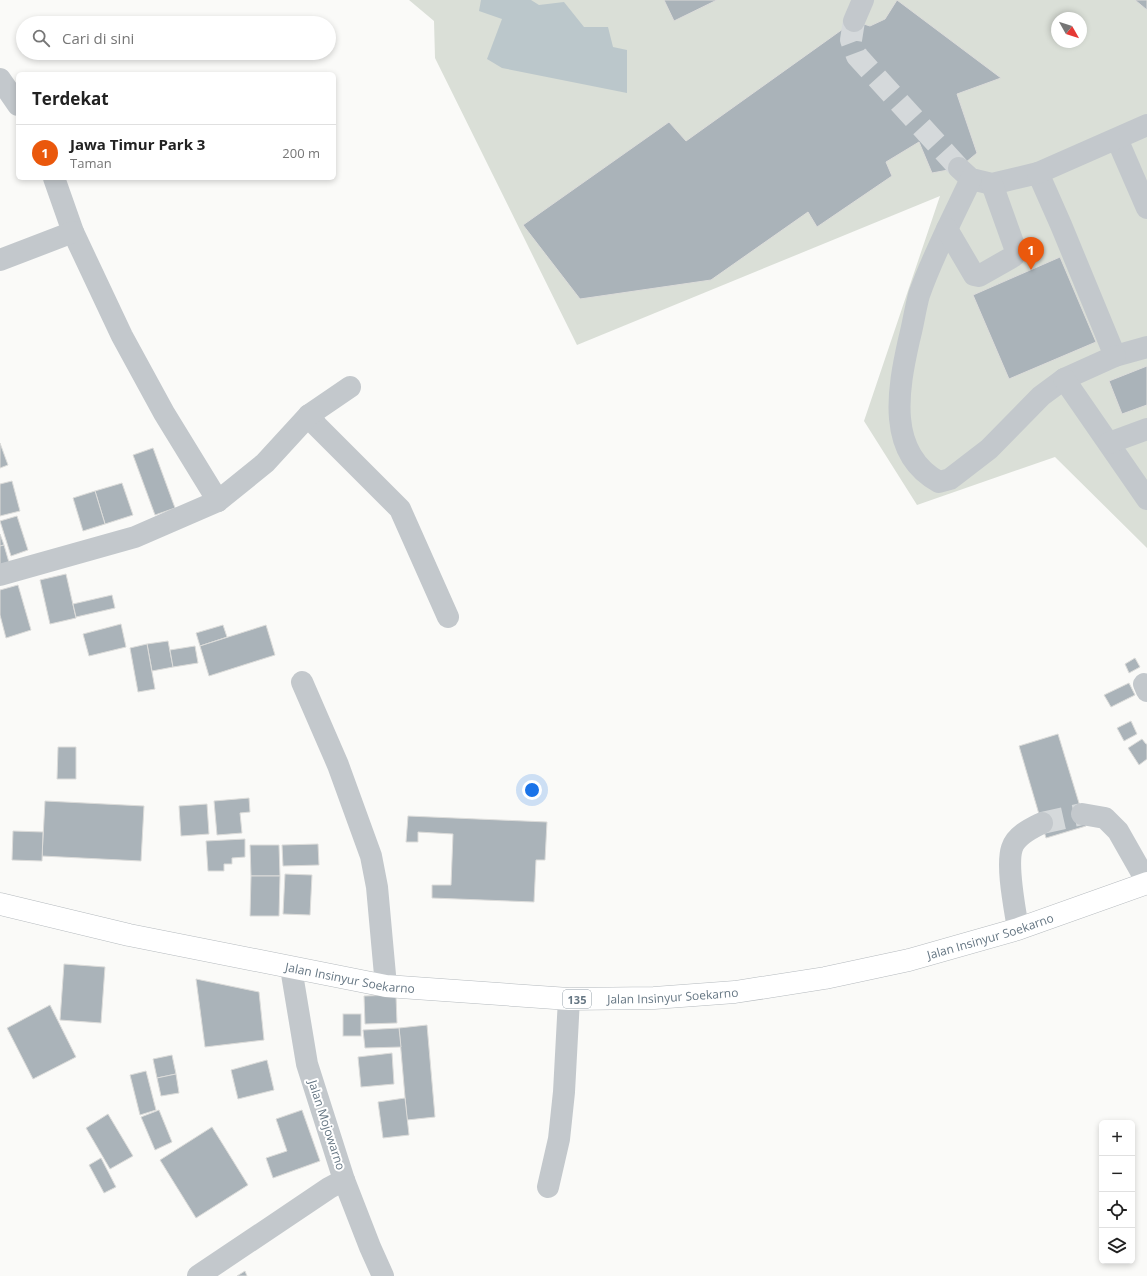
<!DOCTYPE html>
<html lang="id">
<meta charset="utf-8">
<style>
body{margin:0;font-family:"Open Sans",sans-serif;background:#f2f2f2;color:#222}
.controls{position:absolute;right:12px;bottom:12px;display:grid;overflow:hidden;border-radius:6px;box-shadow:0 2px 6px #0003}
.controls button{width:36px;height:36px;display:grid;place-items:center;padding:0;border:0;border-bottom:1px solid #e0e0e0;background:#fff;color:#222;font:20px sans-serif}
.compass{position:absolute;left:1051px;top:12px;width:36px;height:36px;border-radius:50%;background:#fff;box-shadow:0 2px 6px #0003;rotate:129deg}
.you{position:absolute;left:532px;top:790px;width:14px;height:14px;margin:-10px;border:3px solid #fff;border-radius:50%;background:#1a73e8;box-shadow:0 0 0 6px #1a73e833}
.badge{display:grid;place-items:center;width:26px;height:26px;border-radius:50%;background:#ea580c;color:#fff;font-size:13px;font-weight:700}
.pin{position:absolute;translate:-50% -33px;filter:drop-shadow(0 1px 2px #0008)}
.pin::after{content:'';position:absolute;top:21px;width:14px;height:12px;background:inherit;clip-path:polygon(0 0,100% 0,50% 100%)}
.list{margin:0;padding:0;list-style:none}
h2{display:flex;justify-content:space-between;align-items:center;height:52px;margin:0;padding:0 16px;font-size:17px}
h2 small{font-size:13px;font-weight:400;color:#767676}
.list li{display:grid;grid-template-columns:26px 1fr auto;gap:12px;align-items:center;box-sizing:border-box;height:56px;padding:0 16px;border-top:1px solid #e0e0e0}
.list b{display:block;font-size:15px;white-space:nowrap}
.list p{margin:0;font-size:13px;white-space:nowrap;color:#767676}
.list em{font-size:13px;font-style:normal;color:#767676}
.icon{flex:none;width:22px;height:22px;fill:none;stroke:currentColor;stroke-width:2;stroke-linecap:round;stroke-linejoin:round}
.map{position:relative;flex:none;width:1147px;height:1276px;overflow:hidden}
.search{position:absolute;background:#fff;box-shadow:0 2px 6px #0003;left:16px;top:16px;width:320px;height:44px;display:flex;align-items:center;gap:10px;box-sizing:border-box;padding:0 14px;border-radius:22px;color:#767676;font-size:15px}
.panel{position:absolute;background:#fff;box-shadow:0 2px 6px #0003;left:16px;top:72px;width:320px;height:108px;border-radius:6px}
.map>svg:first-child{display:block}
.green{fill:#dadfd7;fill-rule:evenodd}
.water{fill:#bbc7cb}
.building{fill:#aab3b9;stroke:#dcdcda}
.lines{fill:none;stroke-linecap:round;stroke-linejoin:round}
.minor-tunnel{stroke:#d5d9db;stroke-width:22;stroke-dasharray:22 11;stroke-linecap:butt}
.major-casing{stroke:#b5babe;stroke-width:23}
.minor{stroke:#c3c8cc;stroke-width:22}
.major{stroke:#fff;stroke-width:22}
.labels{text-anchor:middle;dominant-baseline:central;stroke-width:4;stroke-linejoin:round;paint-order:stroke}
.shield{fill:#fff;stroke:#939fa8;stroke-width:1}
.shield-label{font-size:11px;font-weight:bold;fill:#657683}
.street-label{font-size:12px;fill:#657683;stroke:#fff}
</style>
<div class="map">
<svg width="1147" height="1276" viewBox="0 0 1147 1276">
<rect width="100%" height="100%" fill="#fafaf8"/>
<!-- green -->
<path class="green" d="M409,0H1147V548L1055,457L917,505L864,421L940,196L577,345L435,58L434,21ZM1057,18H1081V42H1057Z"/>
<!-- water -->
<path class="water" d="M481,0H531L539,5L564,2L584,27H608L613,47L627,50V93L502,68L487,59L502,19L479,11Z"/>
<!-- building -->
<g class="building">
<path d="M664,0H717L674,21Z"/>
<path d="M897,0L1001,78L957,94L977,153L959,168L932,173L919,142L886,162L892,176L817,227L808,212L711,280L580,299L523,225L669,122L686,141L854,21L870,26L885,19Z"/>
<path d="M1135,0H1147V10Z"/>
<path d="M1060,257L1096,342L1009,379L973,295Z"/>
<path d="M1147,366V405L1122,414L1109,381Z"/>
<path d="M0,443L8,465L0,468Z"/>
<path d="M153,448L175,508L155,515L133,455Z"/>
<path d="M12,481L20,511L0,516V484Z"/>
<path d="M122,483L133,515L105,524L95,491Z"/>
<path d="M95,491L105,524L83,531L73,498Z"/>
<path d="M17,516L28,550L11,556L0,521Z"/>
<path d="M0,534L4,545L0,546Z"/>
<path d="M4,545L10,566L0,569V546Z"/>
<path d="M66,574L76,618L50,624L40,580Z"/>
<path d="M18,585L31,630L6,638L0,615V590Z"/>
<path d="M112,595L115,608L76,617L73,604Z"/>
<path d="M121,624L126,647L89,656L83,634Z"/>
<path d="M223,625L227,637L200,646L196,633Z"/>
<path d="M266,625L275,655L209,676L200,646Z"/>
<path d="M168,641L173,667L152,671L147,644Z"/>
<path d="M147,644L155,689L138,692L130,648Z"/>
<path d="M195,646L198,663L173,667L170,650Z"/>
<path d="M1135,658L1140,667L1129,673L1125,664Z"/>
<path d="M1129,683L1135,695L1111,707L1104,695Z"/>
<path d="M1131,721L1137,734L1124,741L1117,728Z"/>
<path d="M1058,734L1086,826L1046,838L1019,746Z"/>
<path d="M1142,739L1146,744H1147V759L1139,765L1128,748Z"/>
<path d="M58,747H76V779H57Z"/>
<path d="M249,798L250,812L240,813L242,833L217,835L214,801Z"/>
<path d="M45,801L144,806L141,861L42,856Z"/>
<path d="M207,804L209,834L181,836L179,806Z"/>
<path d="M408,816L547,822L545,860H536L534,902L432,898V885H451L453,834L418,832V842H406Z"/>
<path d="M13,831L43,832L42,861L12,860Z"/>
<path d="M245,839V857L232,858V864H224V871H208L206,841Z"/>
<path d="M318,844L319,865L283,866L282,845Z"/>
<path d="M250,845H279L280,876H251Z"/>
<path d="M285,874L312,875L310,915L283,914Z"/>
<path d="M251,876H280L279,916H250Z"/>
<path d="M64,964L105,967L101,1023L60,1020Z"/>
<path d="M196,979L259,992L264,1040L205,1047Z"/>
<path d="M396,995L397,1023L365,1024L364,996Z"/>
<path d="M50,1005L76,1057L33,1079L7,1028Z"/>
<rect x="343" y="1014" width="18" height="22"/>
<path d="M427,1025L435,1117L407,1120L399,1028Z"/>
<path d="M399,1028L401,1047L365,1048L363,1030Z"/>
<path d="M392,1053L394,1084L361,1087L358,1057Z"/>
<path d="M172,1055L176,1074L157,1078L153,1059Z"/>
<path d="M267,1060L274,1090L238,1099L231,1070Z"/>
<path d="M146,1071L156,1110L140,1115L130,1075Z"/>
<path d="M176,1074L179,1093L161,1096L157,1078Z"/>
<path d="M405,1098L409,1135L383,1138L378,1102Z"/>
<path d="M159,1110L172,1142L155,1150L141,1117Z"/>
<path d="M302,1110L320,1161L273,1178L266,1158L287,1151L276,1119Z"/>
<path d="M108,1114L133,1156L110,1169L86,1128Z"/>
<path d="M212,1127L248,1185L196,1218L160,1160Z"/>
<path d="M101,1158L116,1187L104,1193L89,1165Z"/>
<path d="M245,1271L247,1276H237Z"/>
</g>
<g class="lines">
<!-- minor-tunnel -->
<g class="minor-tunnel">
<path d="M854,21L851,40L857,56L959,168"/>
<path d="M1042,823L1082,814"/>
</g>
<defs>
<g id="major">
<path id="s1" d="M0,904L129,935L386,986L569,999L654,998L735,992L825,978L909,960L1018,929L1147,883"/>
</g>
</defs>
<!-- major casing -->
<use href="#major" class="major-casing"/>
<!-- minor -->
<g class="minor">
<path d="M854,21L863,0"/>
<path d="M0,79L18,105"/>
<path d="M1117,139L1147,208"/>
<path d="M959,168L971,179L992,184L1038,173L1061,225L1115,356L1147,347"/>
<path d="M1038,173L1147,125"/>
<path d="M54,178L73,232L122,336L164,413L218,501"/>
<path d="M971,179C953,217 933,255 919,295C915,310 913,325 909,340C898,389 886,453 939,482L950,479L989,449L1041,396L1064,379L1115,356"/>
<path d="M947,229L974,275L979,276L1014,256L1016,251L992,184"/>
<path d="M0,260L73,232"/>
<path d="M1064,379L1147,499"/>
<path d="M309,415L317,426L400,509L448,617"/>
<path d="M1109,443L1147,429"/>
<path d="M0,575L135,537L218,501L265,463L309,415L350,387"/>
<path d="M302,682L338,765L371,856L377,887L386,986"/>
<path d="M1144,684L1147,691"/>
<path d="M1082,814L1105,818L1118,831L1147,882"/>
<path d="M1018,929C1015,909 1006,866 1012,848C1016,835 1032,828 1042,823"/>
<path d="M344,1180L370,1247L383,1276"/>
<path d="M548,1187L559,1139L564,1092L569,999"/>
<path d="M198,1276L329,1188L344,1180L307,1064L291,968"/>
</g>
<!-- major -->
<use href="#major" class="major"/>
</g>
<g class="labels">
<!-- shield labels -->
<rect class="shield" x="563" y="990" width="28" height="18" rx="3"/>
<g class="shield-label">
<text x="577" y="999">135</text>
</g>
<!-- street labels -->
<g class="street-label">
<text stroke="none"><textPath href="#s1" startOffset="1006">Jalan Insinyur Soekarno</textPath></text>
<text stroke="none"><textPath href="#s1" startOffset="358">Jalan Insinyur Soekarno</textPath></text>
<text stroke="none"><textPath href="#s1" startOffset="682">Jalan Insinyur Soekarno</textPath></text>
<text transform="translate(327 1125) rotate(72)">Jalan Mojowarno</text>
</g>
</g>
</svg>
<div class="controls">
<button>+</button>
<button>−</button>
<button><svg class="icon" aria-label="locate" viewBox="0 0 24 24"><circle cx="12" cy="12" r="6"/><path d="M12 2v4M12 18v4M2 12h4M18 12h4"/></svg></button>
<button><svg class="icon" aria-label="layers" viewBox="0 0 24 24"><path d="M12 4l9 5-9 5-9-5zM3 14l9 5 9-5"/></svg></button>
</div>
<svg class="compass" viewBox="-18 -18 36 36"><path d="M0-13l5 13h-10z" fill="#e53935"/><path d="M0 13l5-13h-10z" fill="#767676"/></svg>
<div class="you"></div>
<div class="pin badge" style="left:1031px;top:270px">1</div>
<div class="search"><svg class="icon" aria-label="search" viewBox="0 0 24 24"><circle cx="10" cy="10" r="6"/><path d="M15 15l6 6"/></svg>Cari di sini</div>
<section class="panel">
<h2>Terdekat<small></small></h2>
<ul class="list">
<li><span class="badge">1</span><div><b>Jawa Timur Park 3</b><p>Taman</p></div><em>200 m</em></li>
</ul>
</section>
</div>
